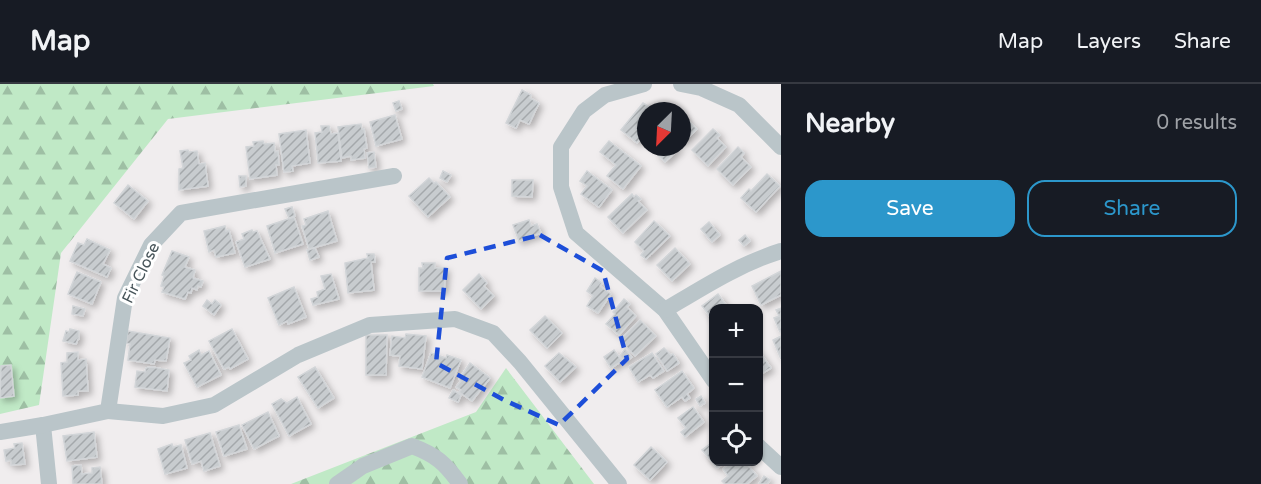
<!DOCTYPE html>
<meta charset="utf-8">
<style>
body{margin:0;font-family:"Varela Round",sans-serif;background:#20242c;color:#f1f3f6}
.controls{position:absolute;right:18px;bottom:18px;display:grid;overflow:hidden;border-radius:12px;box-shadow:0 2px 4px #0004}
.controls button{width:54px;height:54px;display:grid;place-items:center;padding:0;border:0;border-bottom:2px solid #363941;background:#171b24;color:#f1f3f6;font:30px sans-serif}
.compass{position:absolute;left:637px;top:18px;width:54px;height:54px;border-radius:50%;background:#171b24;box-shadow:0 2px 4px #0004;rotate:204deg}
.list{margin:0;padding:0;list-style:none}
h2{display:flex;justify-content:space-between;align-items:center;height:78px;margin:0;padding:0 24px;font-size:26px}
h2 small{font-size:20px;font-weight:400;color:#9ea1a6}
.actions{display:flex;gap:12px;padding:18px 24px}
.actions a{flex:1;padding:14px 0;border:2px solid #2c97cb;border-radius:18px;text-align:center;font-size:21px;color:#2c97cb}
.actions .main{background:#2c97cb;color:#fff}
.icon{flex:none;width:33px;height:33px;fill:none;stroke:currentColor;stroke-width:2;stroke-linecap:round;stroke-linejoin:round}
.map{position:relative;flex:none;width:781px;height:400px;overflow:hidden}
header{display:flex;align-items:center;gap:36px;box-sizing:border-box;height:84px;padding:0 30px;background:#171b24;border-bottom:2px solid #363941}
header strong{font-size:28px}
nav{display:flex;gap:33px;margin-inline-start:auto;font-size:21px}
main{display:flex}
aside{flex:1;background:#171b24}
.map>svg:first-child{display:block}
.forest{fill:url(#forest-firs)}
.building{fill:url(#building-hatch);stroke:#d2d5d8;stroke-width:1.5;filter:url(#shadow)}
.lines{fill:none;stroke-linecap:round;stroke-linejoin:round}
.minor{stroke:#bac5c9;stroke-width:16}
.marked{fill:none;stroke:#1d4ed8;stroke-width:4.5;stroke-dasharray:12 8;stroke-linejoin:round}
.labels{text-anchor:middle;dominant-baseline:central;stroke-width:6;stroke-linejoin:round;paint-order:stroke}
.street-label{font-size:16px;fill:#475459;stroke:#fff}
</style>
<header>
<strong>Map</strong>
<nav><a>Map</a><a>Layers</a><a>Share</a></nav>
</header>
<main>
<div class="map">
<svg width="781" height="400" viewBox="0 0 781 400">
<defs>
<pattern id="forest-firs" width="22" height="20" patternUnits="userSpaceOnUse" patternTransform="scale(1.5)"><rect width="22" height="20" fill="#c0e9c6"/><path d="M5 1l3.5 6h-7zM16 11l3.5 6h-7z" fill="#9ebfa4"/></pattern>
<pattern id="building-hatch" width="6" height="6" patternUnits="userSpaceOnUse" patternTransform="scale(1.5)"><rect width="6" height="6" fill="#c8cccf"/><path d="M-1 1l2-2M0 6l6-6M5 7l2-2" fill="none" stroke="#a4a8ab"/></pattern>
<filter id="shadow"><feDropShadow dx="3.5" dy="3.5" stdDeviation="3" flood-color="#0004"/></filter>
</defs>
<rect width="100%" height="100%" fill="#f0edee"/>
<!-- forest -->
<g class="forest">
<path d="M0,0H433L434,2L168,35L61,169L39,321L0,330Z"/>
<path d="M506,284L594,400H291L476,328Z"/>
</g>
<!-- building -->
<g class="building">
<path d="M522,6L531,11L530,14L539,19L529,40L520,36L516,44L506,39Z"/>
<path d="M399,17L402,25L396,27L393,19Z"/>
<path d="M643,19L650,23L646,27V48L637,59L621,46Z"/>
<path d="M682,30L697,45L683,59L682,58Z"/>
<path d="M395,31L402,55L376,62L370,38Z"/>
<path d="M361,40L362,45H364L367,64L364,65L365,74L351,76V72L342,74L338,43Z"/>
<path d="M321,42H329L331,50L338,49L341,77L318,79L315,49L322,48Z"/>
<path d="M713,45L720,51L717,54L726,63L708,82L692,66Z"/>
<path d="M306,46L310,79L292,82L293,87L284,88L279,50Z"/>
<path d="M263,57L264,60L274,59L275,68L278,67L279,81H276L277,91L250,95L246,63L254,62L253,58Z"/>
<path d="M609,57L641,82L623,105L607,92L616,81L600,68Z"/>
<path d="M662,63H681L665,78L656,69Z"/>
<path d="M738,63L744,69L741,73L751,83L733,101L717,85Z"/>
<path d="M188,66L189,68L197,67L199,80L205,79L208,102L179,106V85L183,84L180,67Z"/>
<path d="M374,68L376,83L369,84L367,69Z"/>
<path d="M443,87L451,91L447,98L440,94Z"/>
<path d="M587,87L612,106L599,123L581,110L587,102L580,97Z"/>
<path d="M767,90L780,102L756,128L741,114L749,105L751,107Z"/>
<path d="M239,92H246V102L240,103Z"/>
<path d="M429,94L434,99L436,98L450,113L428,133L409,112Z"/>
<path d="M512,96H533L532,113L512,112Z"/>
<path d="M128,101L148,117L134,135L114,119Z"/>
<path d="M632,110L634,113L636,111L641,115L638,117L647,126L623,149L608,133Z"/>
<path d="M292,123L295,132L289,134L285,125Z"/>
<path d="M328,127L337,157L309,165L302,142L306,141L304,135Z"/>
<path d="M294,133L303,160L275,169L267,142Z"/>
<path d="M529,136L531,142L537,140L541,149L519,157L513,141Z"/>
<path d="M654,137L670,152L646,175L641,171L644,167L635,158Z"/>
<path d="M709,138L720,151L712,158L701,145Z"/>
<path d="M225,142L226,147L229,146L235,169L216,173L214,166L209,168L204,147Z"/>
<path d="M252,146L253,148L257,147L270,175L245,183L236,158L244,155L242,150Z"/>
<path d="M745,151L750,157L744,162L739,156Z"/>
<path d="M87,155L110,166L103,180L111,184L107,193L70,177L78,159L84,161Z"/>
<path d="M315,164L319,173L310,176L307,166Z"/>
<path d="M675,164L690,180L672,197L657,181Z"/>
<path d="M172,167L189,173L185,183L195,186L193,194L203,197L201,203L198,202L197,206L192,204L191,209L188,208L185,215L162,208L164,203L161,202L164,192L162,191Z"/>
<path d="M367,170H374L375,178H371L374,206L348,209L345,179L368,174Z"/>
<path d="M422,179H435V184H446L444,207H419V184H423Z"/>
<path d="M781,187V211L761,221L752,202Z"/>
<path d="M77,188L101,198L92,220L68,210Z"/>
<path d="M331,190L339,215L313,221L311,215L318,213L317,208L325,205L321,192Z"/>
<path d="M479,190L487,199L484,202L494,212L481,225L463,206Z"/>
<path d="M595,194L602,199L600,202L611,210L598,229L587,222L593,212L587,207Z"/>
<path d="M294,203L306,233L288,240L287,237L279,241L268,214Z"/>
<path d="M718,210L729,225H714V238L702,222Z"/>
<path d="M624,215L630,220L627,223L636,232L619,251L606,240L615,230L613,228Z"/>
<path d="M207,216L212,220L215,216L221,221L214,231L203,222Z"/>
<path d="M73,222L85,225L83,232L72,230Z"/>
<path d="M781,224V248H780L774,234L779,232L776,226Z"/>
<path d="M545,232L562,249L547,264L530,246Z"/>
<path d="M640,236L656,252L635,272L620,256Z"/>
<path d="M70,245L79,247V255H78L76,260L63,257L66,247L69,248Z"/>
<path d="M232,245L248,275L230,285L229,283L224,285L209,257Z"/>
<path d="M128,247L170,254L166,277L155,276L154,280L128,276L130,260L126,259Z"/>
<path d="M406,250L426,252L422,285L399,282L400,272L390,271L392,252L405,254Z"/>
<path d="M366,251H387L386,291H366Z"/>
<path d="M781,252V275L773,256Z"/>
<path d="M664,264L671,271L673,270L679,279L667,287L656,270Z"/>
<path d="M625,265L632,273L625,278L620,272Z"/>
<path d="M199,266L201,271L209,267L221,291L197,303L184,279L191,276L189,272Z"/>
<path d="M614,266L622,277L611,284L604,273Z"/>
<path d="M758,266L771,284L758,292Z"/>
<path d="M78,268V276L86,275L88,307H78V311L63,312L61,279L67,278V269Z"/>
<path d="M431,269L446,274L447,271L461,276L450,304L422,293Z"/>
<path d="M559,269L576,283L560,298L545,282Z"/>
<path d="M652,269L664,287L653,294L650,291L638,298L629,283Z"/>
<path d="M470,279L490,294L472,317L459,308L461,306L456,303L461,297L459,295Z"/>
<path d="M11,281L14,312L0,314L1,282Z"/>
<path d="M152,283L169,286L167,307L135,303L137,287L145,288L146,284Z"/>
<path d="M315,283L334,314L318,324L298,293Z"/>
<path d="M682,287L694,304L687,310L690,314L685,317L682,313L667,323L655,306Z"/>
<path d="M453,306L461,311L458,318L449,314Z"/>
<path d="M701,312L705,319L700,322L696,315Z"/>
<path d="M297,313L311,340L289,352L272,320L281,315L287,319Z"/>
<path d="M693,323L704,338L685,353L681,348L686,344L678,334Z"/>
<path d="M268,328L279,352L254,365L242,341Z"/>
<path d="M239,341L247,365L224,372L216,348Z"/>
<path d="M94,348L97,373L67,377L63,352Z"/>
<path d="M210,349L220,382L204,387L201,377L192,380L185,356Z"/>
<path d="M714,357V378H726L717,384L702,366Z"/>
<path d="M22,359L25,380L11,381V376L6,377L4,366L15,364L14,360Z"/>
<path d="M172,360L173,363L181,361L187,384L165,390L158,365Z"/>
<path d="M651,363L667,378L650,396L634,381Z"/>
<path d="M732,378H745L757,392L747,400H725L722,397L728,392L723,385Z"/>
<path d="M81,381L82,390L92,389V384L100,383L102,400H73L72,382Z"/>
<path d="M764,392L770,396L767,400H759Z"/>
</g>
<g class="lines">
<!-- minor -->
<g class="minor">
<path d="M644,0L605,11L584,27L561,63V103L576,149L665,226L714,297"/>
<path d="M681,0L701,4L739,21L781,63"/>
<path d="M665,226C702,204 739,180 781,167"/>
<path d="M108,327L163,332L214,321L298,271L370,241L455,235L493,249L520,278L619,400"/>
<path d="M43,341L49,400"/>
<path d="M0,348L43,341L108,327L125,214L151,161L181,129L394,92"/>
<path d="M758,362L781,383"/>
<path d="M337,400L363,382L412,362C436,371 445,379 460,400"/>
</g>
</g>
<!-- marked area -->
<path class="marked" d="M540,151L603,187L627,275L559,341L504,316L436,279L447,174Z"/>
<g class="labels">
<!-- street labels -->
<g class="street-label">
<text transform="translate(141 189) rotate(-64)">Fir Close</text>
</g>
</g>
</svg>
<div class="controls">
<button>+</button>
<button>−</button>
<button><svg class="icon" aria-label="locate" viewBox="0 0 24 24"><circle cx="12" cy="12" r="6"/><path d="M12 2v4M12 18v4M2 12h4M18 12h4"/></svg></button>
</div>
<svg class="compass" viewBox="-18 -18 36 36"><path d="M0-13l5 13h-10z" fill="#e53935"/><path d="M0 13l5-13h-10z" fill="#9ea1a6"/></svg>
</div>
<aside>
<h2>Nearby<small>0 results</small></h2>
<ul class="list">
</ul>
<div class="actions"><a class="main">Save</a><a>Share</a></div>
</aside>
</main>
